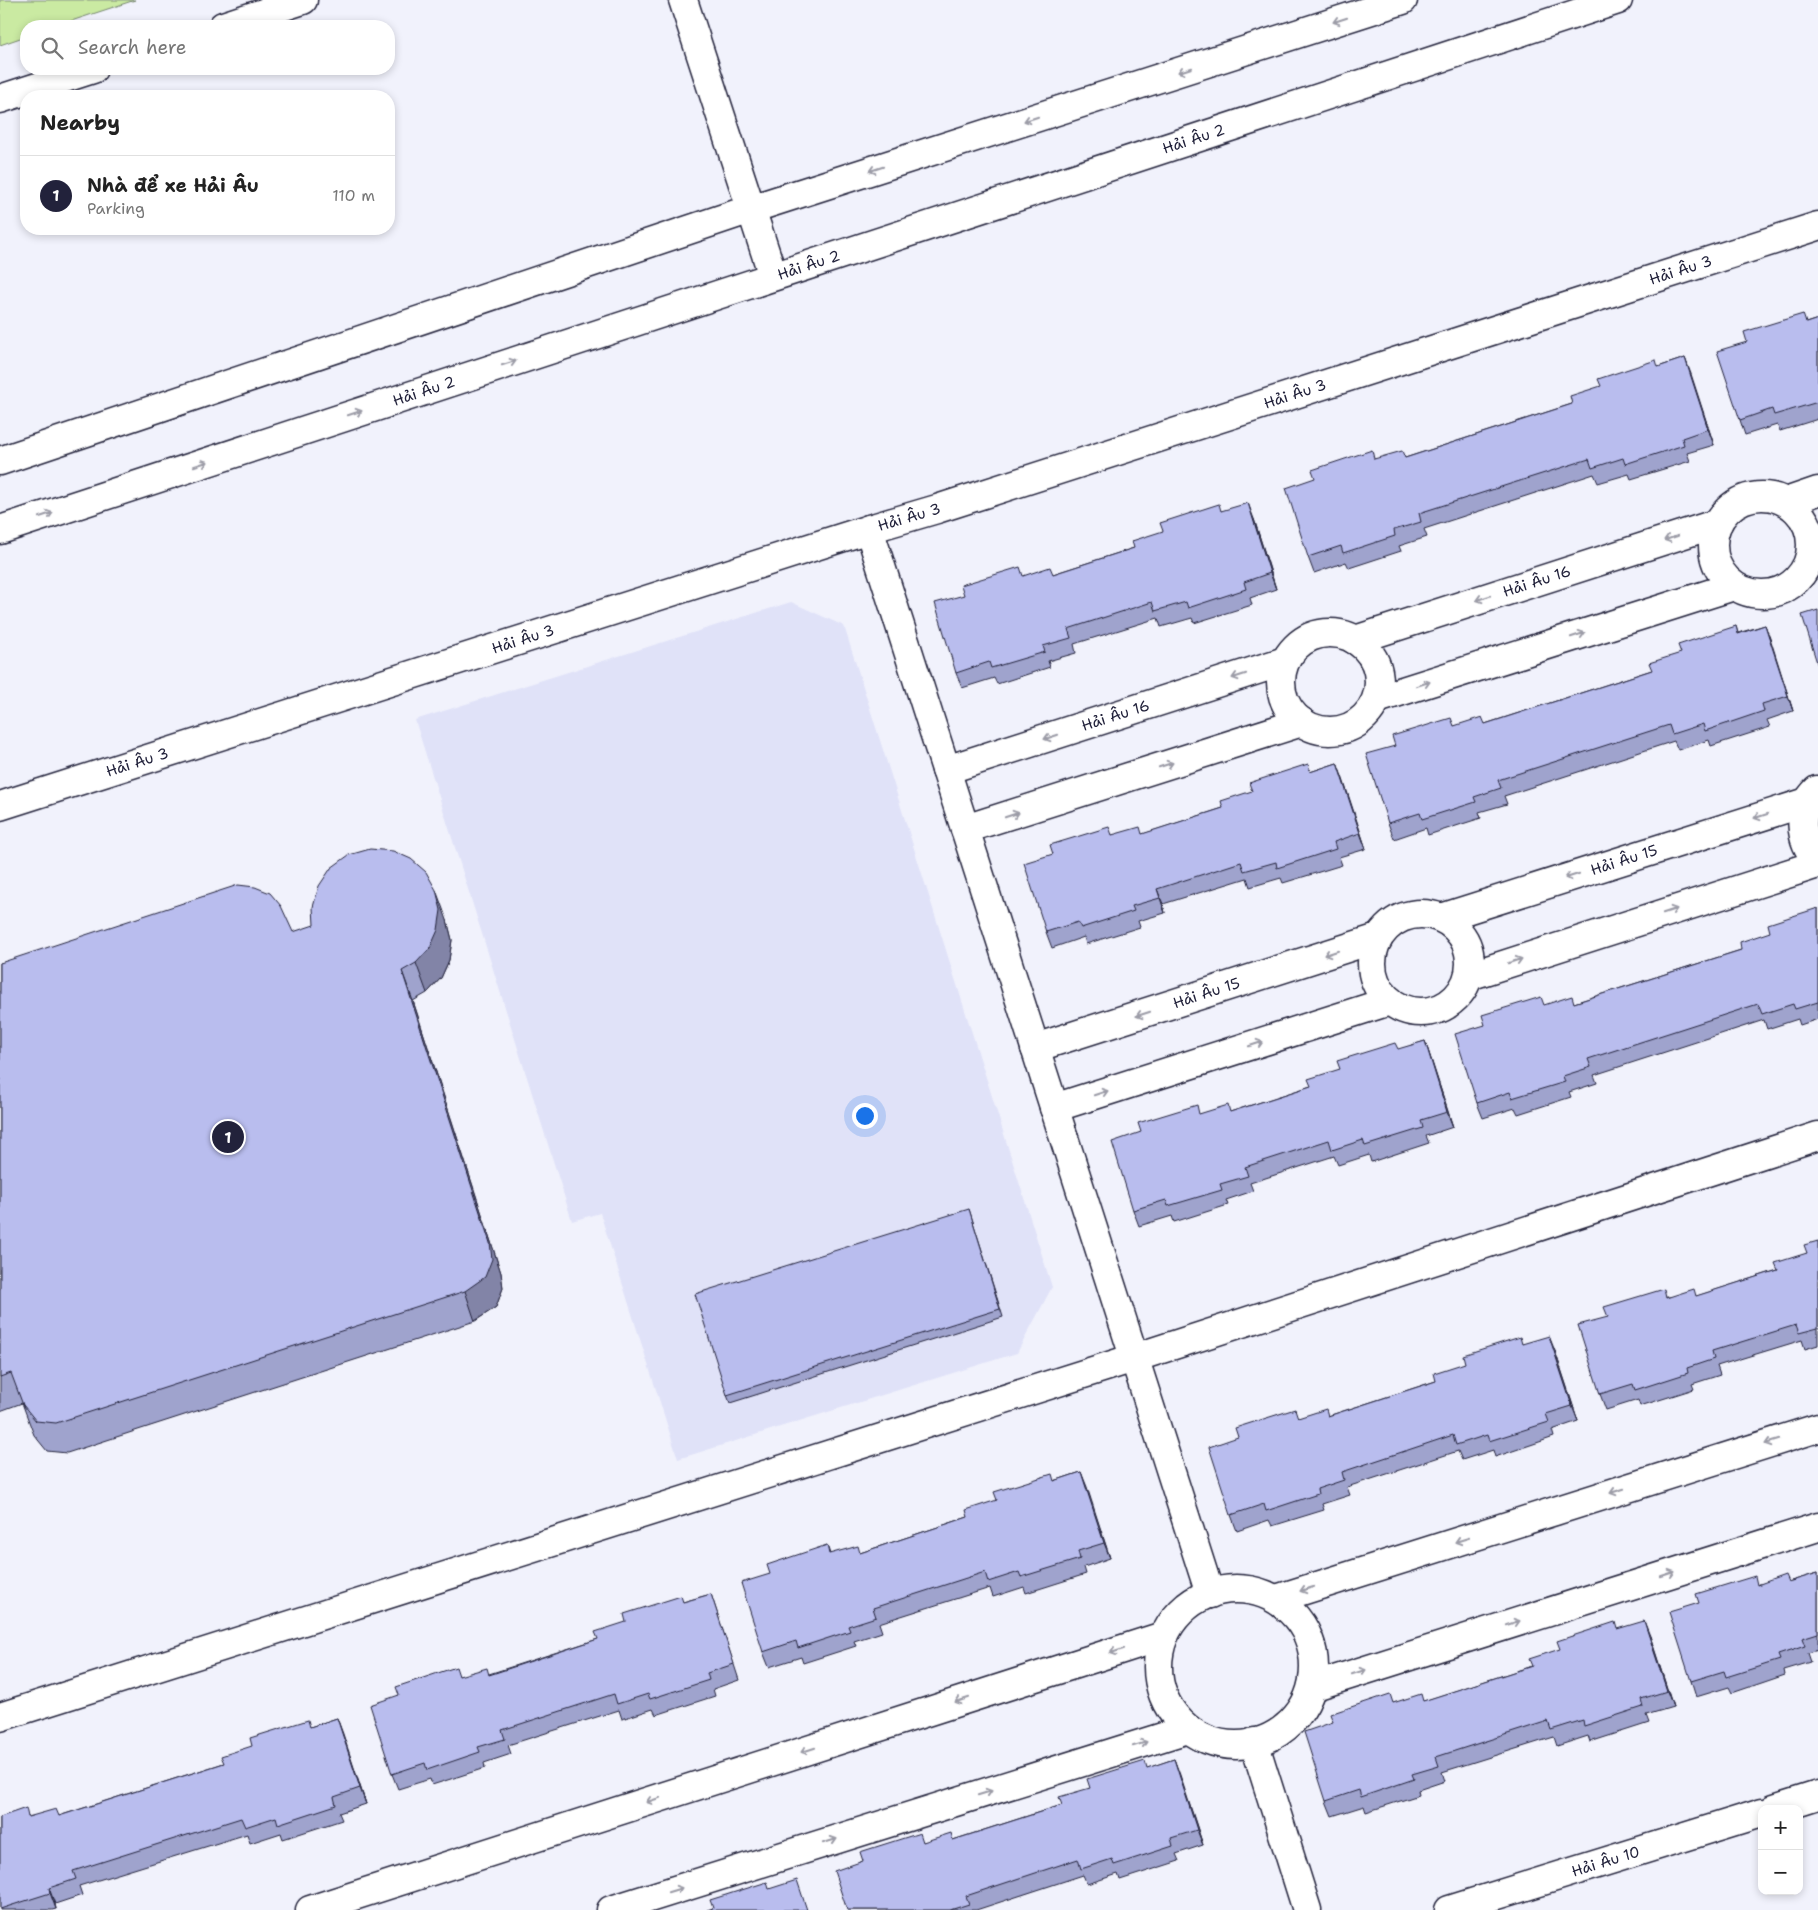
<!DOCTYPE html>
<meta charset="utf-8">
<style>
body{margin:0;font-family:"Shantell Sans",sans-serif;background:#f2f2f2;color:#222}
.controls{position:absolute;right:15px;bottom:15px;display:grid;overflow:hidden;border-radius:10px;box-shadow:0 2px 8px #0003}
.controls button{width:45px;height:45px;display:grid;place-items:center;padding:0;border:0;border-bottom:1px solid #e0e0e0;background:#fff;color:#222;font:25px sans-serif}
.you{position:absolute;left:864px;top:1115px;width:18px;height:18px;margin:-12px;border:4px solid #fff;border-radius:50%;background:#1a73e8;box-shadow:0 0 0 8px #1a73e833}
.badge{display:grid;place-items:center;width:32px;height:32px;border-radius:50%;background:#22223b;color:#fff;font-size:16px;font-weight:700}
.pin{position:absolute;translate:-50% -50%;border:2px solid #fff;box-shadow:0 1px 5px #0006}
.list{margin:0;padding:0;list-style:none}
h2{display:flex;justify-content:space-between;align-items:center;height:65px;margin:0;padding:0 20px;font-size:21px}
h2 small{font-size:16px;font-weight:400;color:#767676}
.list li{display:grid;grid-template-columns:32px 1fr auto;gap:15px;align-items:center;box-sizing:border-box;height:80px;padding:0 20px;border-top:1px solid #e0e0e0}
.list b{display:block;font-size:19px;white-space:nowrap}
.list p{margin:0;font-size:16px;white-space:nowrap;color:#767676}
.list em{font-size:16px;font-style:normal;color:#767676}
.icon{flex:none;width:28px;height:28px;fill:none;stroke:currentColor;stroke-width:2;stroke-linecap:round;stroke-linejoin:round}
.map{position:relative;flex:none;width:1818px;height:1910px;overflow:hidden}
.search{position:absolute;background:#fff;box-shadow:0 2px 8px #0003;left:20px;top:20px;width:375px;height:55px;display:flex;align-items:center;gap:12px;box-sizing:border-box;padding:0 18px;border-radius:20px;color:#767676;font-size:19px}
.panel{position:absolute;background:#fff;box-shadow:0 2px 8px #0003;left:20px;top:90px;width:375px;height:145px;border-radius:20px}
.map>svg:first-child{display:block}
.built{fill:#e0e2f8}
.green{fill:#caeaa2;stroke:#76866e}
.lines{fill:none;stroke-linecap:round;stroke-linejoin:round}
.street-casing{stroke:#22223b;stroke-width:31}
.secondary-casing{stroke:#22223b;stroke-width:31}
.street{stroke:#fff;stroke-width:28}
.secondary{stroke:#fff;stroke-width:28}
.wall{fill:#9fa3cd;stroke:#22223b}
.shaded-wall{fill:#8284a7;stroke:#22223b}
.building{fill:#b9bdee;stroke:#22223b}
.oneway{stroke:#9c9ca7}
.labels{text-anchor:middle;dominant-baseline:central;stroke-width:5;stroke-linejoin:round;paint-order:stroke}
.street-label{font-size:15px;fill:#22223b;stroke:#fff}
</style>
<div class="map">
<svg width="1818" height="1910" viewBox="0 0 1818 1910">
<rect width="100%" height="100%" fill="#f1f2fc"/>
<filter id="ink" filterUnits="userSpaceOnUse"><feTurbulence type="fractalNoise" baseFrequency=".02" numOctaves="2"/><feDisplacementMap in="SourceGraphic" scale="10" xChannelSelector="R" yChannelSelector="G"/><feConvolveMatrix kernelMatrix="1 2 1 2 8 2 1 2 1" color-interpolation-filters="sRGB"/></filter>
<g filter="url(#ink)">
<!-- built -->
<path class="built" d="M791,602L844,626L1052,1287L1017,1353L678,1459L600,1213L572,1221L415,720Z"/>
<!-- green -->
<path class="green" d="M0,0H135L56,26H26V36L0,45Z"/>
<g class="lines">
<defs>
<g id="street">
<path d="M683,0L773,276"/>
<path d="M223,26L303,0"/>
<path d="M0,99L93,69"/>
<circle cx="1762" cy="545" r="49"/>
<path d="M1786,502L1818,491"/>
<path d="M869,529L1210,1594"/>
<circle cx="1330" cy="682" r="49"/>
<path id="s1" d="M1355,640L1718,523"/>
<path d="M1377,699L1734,586"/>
<path id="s2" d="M946,770L1285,661"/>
<path d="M1817,790C1796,810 1799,841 1818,861"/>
<path id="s3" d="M0,806L869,529L937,509L1818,226"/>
<path d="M965,829L1302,722"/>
<circle cx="1421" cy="963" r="49"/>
<path id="s4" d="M1441,918L1807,802"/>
<path d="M1469,976L1818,864"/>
<path id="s5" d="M1035,1048L1378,938"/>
<path d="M1054,1108L1390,1001"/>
<circle cx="1236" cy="1667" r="78"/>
<path d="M1276,1599L1818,1428"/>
<path d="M1312,1687L1818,1527"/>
<path d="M0,1717L1134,1358L1818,1136"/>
<path d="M1254,1742L1307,1910"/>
<path d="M1774,1809L1818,1795"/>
<path d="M310,1910L1163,1636"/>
<path d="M611,1910L1188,1729"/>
<path id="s6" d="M1449,1910L1762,1813"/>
</g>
<g id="secondary">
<path d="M0,461L751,209L1403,0"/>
<path id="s7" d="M0,530L1618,0"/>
</g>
</defs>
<!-- street casing -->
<use href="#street" class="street-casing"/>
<!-- secondary casing -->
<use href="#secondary" class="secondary-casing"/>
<!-- street -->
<use href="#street" class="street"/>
<!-- secondary -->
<use href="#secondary" class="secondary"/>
</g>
<!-- wall -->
<g class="wall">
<path d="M1818,319V419L1780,431L1777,425L1745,435L1740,420L1747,342Z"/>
<path d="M1685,358L1714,445L1687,453L1690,461L1631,479L1629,474L1598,483L1594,474L1424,529L1427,537L1399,546L1401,551L1349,568L1346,562L1314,573L1308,557L1315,478L1375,459L1405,458L1572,404L1658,367Z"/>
<path d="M1221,511L1254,519L1276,589L1250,598L1252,605L1194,623L1192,618L1161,627L1158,618L1074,644L1076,653L1048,661L1050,667L997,684L994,678L962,688L956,673L964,595L1053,574L1134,548Z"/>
<path d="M1765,625L1793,711L1767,720L1770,727L1711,746L1709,740L1678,750L1674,741L1504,796L1507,804L1479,812L1481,818L1428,835L1426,828L1394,839L1388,823L1395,746L1454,726L1485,724L1652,670L1681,653L1736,626L1738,633Z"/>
<path d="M1337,763L1366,849L1339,857L1342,865L1283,883L1281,878L1250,887L1247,878L1163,904L1165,913L1138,921L1140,927L1086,944L1084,937L1052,948L1046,932L1053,854L1112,835L1143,834L1223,808L1310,772Z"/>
<path d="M1818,908V1019L1800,1025L1798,1019L1767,1029L1764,1020L1594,1075L1597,1083L1569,1092L1571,1097L1518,1114L1515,1108L1483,1118L1477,1103L1485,1025L1574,1003L1741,950L1770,932Z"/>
<path d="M447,920L452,940L449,960L441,978L427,993L413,1001L501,1273L503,1288L496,1307L475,1321L67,1453L47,1451L34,1435L22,1403L0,1411V963L293,932Z"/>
<path d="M1425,1041L1453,1127L1426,1136L1429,1143L1371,1162L1369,1155L1338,1165L1334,1156L1250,1183L1253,1191L1226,1200L1228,1205L1174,1222L1172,1216L1139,1226L1133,1210L1200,1114L1230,1112L1311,1086L1340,1069Z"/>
<path d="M969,1209L1003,1317L730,1403L727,1395Z"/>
<path d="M1818,1241V1345L1805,1349L1802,1340L1717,1366L1720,1375L1692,1384L1694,1389L1640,1406L1638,1400L1606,1410L1600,1394L1608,1317L1667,1297L1697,1296L1778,1270L1807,1253Z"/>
<path d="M1522,1344L1555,1351L1578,1421L1552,1430L1554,1437L1495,1457L1493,1450L1462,1460L1458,1451L1347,1487L1350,1495L1322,1504L1324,1510L1272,1526L1269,1520L1237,1531L1231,1515L1298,1418L1328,1416L1436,1381Z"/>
<path d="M1081,1472L1110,1558L1084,1567L1086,1574L1026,1593L1024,1587L993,1597L990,1588L879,1623L882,1632L854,1641L856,1646L803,1663L801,1657L769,1667L763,1652L770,1574L827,1545L830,1554L860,1553L968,1517L1054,1481Z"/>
<path d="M1818,1573V1650L1808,1653L1811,1662L1784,1670L1785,1675L1732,1693L1729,1687L1696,1697L1691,1681L1758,1584L1788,1582Z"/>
<path d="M711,1594L739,1680L713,1689L715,1696L656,1715L653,1709L622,1719L619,1710L508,1745L511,1754L484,1763L485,1768L432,1785L430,1779L398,1789L392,1774L399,1695L459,1676L489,1674L598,1639L683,1602Z"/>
<path d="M1618,1629L1650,1636L1673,1707L1646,1715L1649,1723L1590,1742L1588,1736L1557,1746L1554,1737L1442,1772L1445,1781L1418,1790L1419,1795L1366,1812L1364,1806L1332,1816L1326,1801L1393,1703L1424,1701L1532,1666Z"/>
<path d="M337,1718L366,1804L339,1813L342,1820L283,1839L281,1833L250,1843L247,1834L79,1886L82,1895L55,1904L56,1909L52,1910H0V1817H29L59,1816L224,1763L310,1727Z"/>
<path d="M1174,1759L1203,1845L1176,1854L1179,1861L1120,1880L1118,1874L1087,1884L1083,1875L976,1910H847L923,1842L953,1840L1062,1805L1090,1788Z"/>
</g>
<!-- shaded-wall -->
<g class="shaded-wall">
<path d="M1685,358L1691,374L1714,445L1708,429Z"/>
<path d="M1248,503L1254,519L1276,589L1270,573Z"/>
<path d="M1765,625L1771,641L1793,711L1788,696Z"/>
<path d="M1337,763L1343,779L1366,849L1360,833Z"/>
<path d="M1157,889L1163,904L1165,913Z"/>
<path d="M436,890L447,920L452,940L449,960L441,978L427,993L416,963Z"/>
<path d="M402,971L413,1001L501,1273L503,1288L496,1307L475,1321L465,1291Z"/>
<path d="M1425,1041L1430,1056L1453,1127L1447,1112Z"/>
<path d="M1549,1336L1555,1351L1578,1421L1572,1406Z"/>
<path d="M1081,1472L1087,1487L1110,1558L1104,1543Z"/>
<path d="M1644,1621L1650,1636L1673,1707L1667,1691Z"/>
<path d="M337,1718L343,1734L366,1804L360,1788Z"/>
<path d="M1174,1759L1180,1775L1203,1845L1197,1830Z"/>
<path d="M49,1888L55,1904L56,1909L50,1893Z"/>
</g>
<!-- building -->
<g class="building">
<path d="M1803,314L1806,323L1818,319V402L1774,415L1772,409L1740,420L1717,351L1747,342L1744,332Z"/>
<path d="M1685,358L1708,429L1682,438L1684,445L1625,464L1623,458L1592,468L1589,459L1419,513L1421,522L1394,530L1395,536L1343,553L1341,546L1308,557L1286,488L1315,478L1312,470L1372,450L1374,459L1402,451L1405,458L1572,404L1570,396L1601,386L1598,379L1656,360L1658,367Z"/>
<path d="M1248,503L1270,573L1244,582L1246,589L1188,608L1186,602L1155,611L1152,602L1068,629L1071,638L1043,646L1045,652L991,668L989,662L956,673L935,603L964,595L961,585L1020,567L1023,576L1050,567L1053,574L1134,548L1132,541L1163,531L1160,523L1219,504L1221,511Z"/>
<path d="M1818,610V666L1802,615Z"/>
<path d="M1765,625L1788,696L1762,704L1764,711L1705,731L1703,724L1672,734L1669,725L1498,780L1501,788L1474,797L1476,802L1422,819L1420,813L1388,823L1366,754L1395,746L1392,736L1451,718L1454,726L1482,717L1485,724L1652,670L1649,663L1681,653L1678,645L1736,626L1738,634Z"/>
<path d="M1337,763L1360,833L1334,842L1336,849L1277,868L1276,862L1244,871L1241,862L1157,889L1160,898L1132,906L1134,911L1081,928L1078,922L1046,932L1024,863L1053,854L1050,845L1109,827L1112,835L1140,827L1142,834L1223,808L1221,801L1252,791L1249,783L1308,764L1310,772Z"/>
<path d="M370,849L393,851L411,859L426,872L436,890L441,910L438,930L430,948L416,963L402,971L490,1243L492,1259L485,1277L465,1291L56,1423L36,1421L23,1405L11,1373L0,1377V963L238,885L255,887L270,893L281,906L293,932L314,925L313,907L319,886L331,868L349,855Z"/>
<path d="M1818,908V1002L1795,1009L1793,1004L1762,1014L1758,1004L1588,1059L1591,1067L1563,1076L1565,1082L1512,1098L1510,1092L1477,1103L1455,1034L1485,1025L1482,1015L1541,997L1544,1005L1572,996L1574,1003L1741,950L1740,942L1770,932L1768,924Z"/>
<path d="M1425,1041L1447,1112L1421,1120L1423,1128L1365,1146L1363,1140L1332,1150L1329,1140L1245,1167L1248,1176L1220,1184L1222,1190L1168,1206L1166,1200L1133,1210L1112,1142L1141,1132L1138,1123L1197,1105L1199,1114L1228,1105L1230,1112L1311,1086L1308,1079L1340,1069L1337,1061L1395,1043L1398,1049Z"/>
<path d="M969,1209L1000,1309L727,1395L695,1294Z"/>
<path d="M1818,1241V1328L1799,1333L1796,1325L1712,1351L1714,1359L1687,1368L1688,1373L1635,1390L1633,1384L1600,1394L1578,1325L1608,1317L1604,1307L1664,1289L1666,1298L1694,1289L1696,1296L1778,1270L1775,1263L1807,1253L1804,1245Z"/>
<path d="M1549,1336L1572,1406L1546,1414L1549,1422L1489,1441L1487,1435L1456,1445L1453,1435L1342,1472L1344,1480L1317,1489L1318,1494L1266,1511L1264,1504L1231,1515L1209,1447L1238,1437L1235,1428L1295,1409L1298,1418L1326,1409L1328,1416L1436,1381L1434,1373L1465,1363L1463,1355L1520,1337L1522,1344Z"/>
<path d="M1081,1472L1104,1543L1078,1551L1080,1559L1021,1577L1019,1572L988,1582L985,1572L873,1608L876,1617L848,1626L850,1631L798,1648L796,1641L763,1652L741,1583L770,1574L767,1565L827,1545L829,1554L858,1546L860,1553L968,1517L966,1510L997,1500L994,1492L1052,1474L1054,1481Z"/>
<path d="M1818,1573V1633L1802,1638L1805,1646L1778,1655L1780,1660L1726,1677L1724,1671L1691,1681L1669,1612L1699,1603L1696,1594L1755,1576L1757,1585L1785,1575L1788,1582Z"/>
<path d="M711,1594L734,1664L707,1673L709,1680L650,1699L648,1694L617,1704L614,1694L502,1730L505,1739L478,1747L480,1752L427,1770L425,1763L392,1774L370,1705L399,1695L396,1687L456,1667L459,1676L487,1668L489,1675L598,1639L595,1632L626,1622L624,1614L681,1596L683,1602Z"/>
<path d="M1644,1621L1667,1691L1641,1699L1643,1707L1584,1726L1583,1720L1551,1730L1548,1721L1436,1757L1439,1766L1412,1774L1414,1779L1361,1797L1359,1790L1326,1801L1304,1732L1333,1722L1330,1714L1390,1694L1393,1703L1421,1694L1423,1701L1532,1666L1529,1659L1560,1649L1557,1641L1615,1622L1617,1629Z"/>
<path d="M337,1718L360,1788L334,1797L336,1805L278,1824L276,1817L245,1827L241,1818L73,1871L76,1879L49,1888L50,1893L0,1909V1817L26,1808L28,1817L56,1809L59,1816L224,1763L221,1756L252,1746L250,1738L308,1720L310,1727Z"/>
<path d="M1174,1759L1197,1830L1171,1838L1173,1846L1114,1865L1112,1859L1081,1869L1078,1859L966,1896L969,1904L950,1910H847L834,1871L863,1861L860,1852L920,1833L923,1842L951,1833L953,1840L1062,1805L1059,1797L1090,1788L1087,1779L1145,1761L1147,1768Z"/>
<path d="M797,1880L807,1910H707L713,1908L710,1900L767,1882L769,1889Z"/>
</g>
<!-- one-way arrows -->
<defs><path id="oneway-shaft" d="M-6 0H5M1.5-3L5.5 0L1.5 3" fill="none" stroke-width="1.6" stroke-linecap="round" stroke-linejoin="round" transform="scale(1.25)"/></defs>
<g class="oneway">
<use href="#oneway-shaft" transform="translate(1340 20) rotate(162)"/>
<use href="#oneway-shaft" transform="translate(1185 70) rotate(162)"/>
<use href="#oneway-shaft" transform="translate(1031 119) rotate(162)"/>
<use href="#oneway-shaft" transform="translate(876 169) rotate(162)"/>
<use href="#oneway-shaft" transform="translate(509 363) rotate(-18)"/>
<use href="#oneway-shaft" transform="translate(355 413) rotate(-18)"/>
<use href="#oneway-shaft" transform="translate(201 464) rotate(-18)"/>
<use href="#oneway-shaft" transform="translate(46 515) rotate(-18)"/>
<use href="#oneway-shaft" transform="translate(1671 538) rotate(162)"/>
<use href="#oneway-shaft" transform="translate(1483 598) rotate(162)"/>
<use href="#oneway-shaft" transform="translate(1578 635) rotate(-18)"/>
<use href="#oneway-shaft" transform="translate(1239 676) rotate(162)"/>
<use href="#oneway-shaft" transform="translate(1423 684) rotate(-18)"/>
<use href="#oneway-shaft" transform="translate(1051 737) rotate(162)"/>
<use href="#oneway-shaft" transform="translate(1166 765) rotate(-18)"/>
<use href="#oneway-shaft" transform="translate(1012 815) rotate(-18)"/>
<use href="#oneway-shaft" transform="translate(1761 816) rotate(162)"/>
<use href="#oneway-shaft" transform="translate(1572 876) rotate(162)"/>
<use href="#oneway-shaft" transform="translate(1670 911) rotate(-18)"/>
<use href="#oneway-shaft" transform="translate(1331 953) rotate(162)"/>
<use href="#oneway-shaft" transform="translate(1515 961) rotate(-18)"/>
<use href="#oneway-shaft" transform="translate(1143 1014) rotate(162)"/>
<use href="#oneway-shaft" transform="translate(1256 1044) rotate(-18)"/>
<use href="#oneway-shaft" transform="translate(1101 1093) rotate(-18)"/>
<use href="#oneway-shaft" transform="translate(1772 1442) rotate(163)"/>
<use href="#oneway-shaft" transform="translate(1617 1491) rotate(163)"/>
<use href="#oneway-shaft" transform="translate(1462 1540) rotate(163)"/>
<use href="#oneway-shaft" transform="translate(1668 1574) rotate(-18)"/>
<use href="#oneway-shaft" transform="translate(1307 1589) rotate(163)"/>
<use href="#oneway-shaft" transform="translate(1513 1623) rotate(-18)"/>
<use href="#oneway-shaft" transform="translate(1117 1651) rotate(162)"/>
<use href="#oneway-shaft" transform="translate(1359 1672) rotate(-18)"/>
<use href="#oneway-shaft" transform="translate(962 1700) rotate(162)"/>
<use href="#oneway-shaft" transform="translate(1140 1744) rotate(-17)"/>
<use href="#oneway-shaft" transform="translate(808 1750) rotate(162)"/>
<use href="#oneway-shaft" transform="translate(985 1793) rotate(-17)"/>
<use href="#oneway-shaft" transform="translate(653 1800) rotate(162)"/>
<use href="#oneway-shaft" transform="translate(830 1841) rotate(-17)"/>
<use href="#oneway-shaft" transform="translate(675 1890) rotate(-17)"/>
</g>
</g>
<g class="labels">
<!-- street labels -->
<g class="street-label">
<text stroke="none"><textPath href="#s7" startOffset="1256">Hải Âu 2</textPath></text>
<text stroke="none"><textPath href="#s7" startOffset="851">Hải Âu 2</textPath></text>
<text stroke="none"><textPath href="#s3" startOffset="1764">Hải Âu 3</textPath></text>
<text stroke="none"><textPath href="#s7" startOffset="446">Hải Âu 2</textPath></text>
<text stroke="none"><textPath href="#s3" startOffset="1359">Hải Âu 3</textPath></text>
<text stroke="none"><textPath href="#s3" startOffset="954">Hải Âu 3</textPath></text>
<text stroke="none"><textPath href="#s1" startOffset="191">Hải Âu 16</textPath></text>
<text stroke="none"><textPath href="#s3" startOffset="549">Hải Âu 3</textPath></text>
<text stroke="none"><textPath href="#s2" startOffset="178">Hải Âu 16</textPath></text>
<text stroke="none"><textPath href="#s3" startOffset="144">Hải Âu 3</textPath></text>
<text stroke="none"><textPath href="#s4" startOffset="192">Hải Âu 15</textPath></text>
<text stroke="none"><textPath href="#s5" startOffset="180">Hải Âu 15</textPath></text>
<text stroke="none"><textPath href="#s6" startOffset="164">Hải Âu 10</textPath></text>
</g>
</g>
</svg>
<div class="controls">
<button>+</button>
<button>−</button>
</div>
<div class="you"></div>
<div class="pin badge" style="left:228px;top:1137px">1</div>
<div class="search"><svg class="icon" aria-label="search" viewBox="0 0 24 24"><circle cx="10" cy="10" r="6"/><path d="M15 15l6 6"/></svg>Search here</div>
<section class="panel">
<h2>Nearby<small></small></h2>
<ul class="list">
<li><span class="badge">1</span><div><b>Nhà để xe Hải Âu</b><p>Parking</p></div><em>110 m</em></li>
</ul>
</section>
</div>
